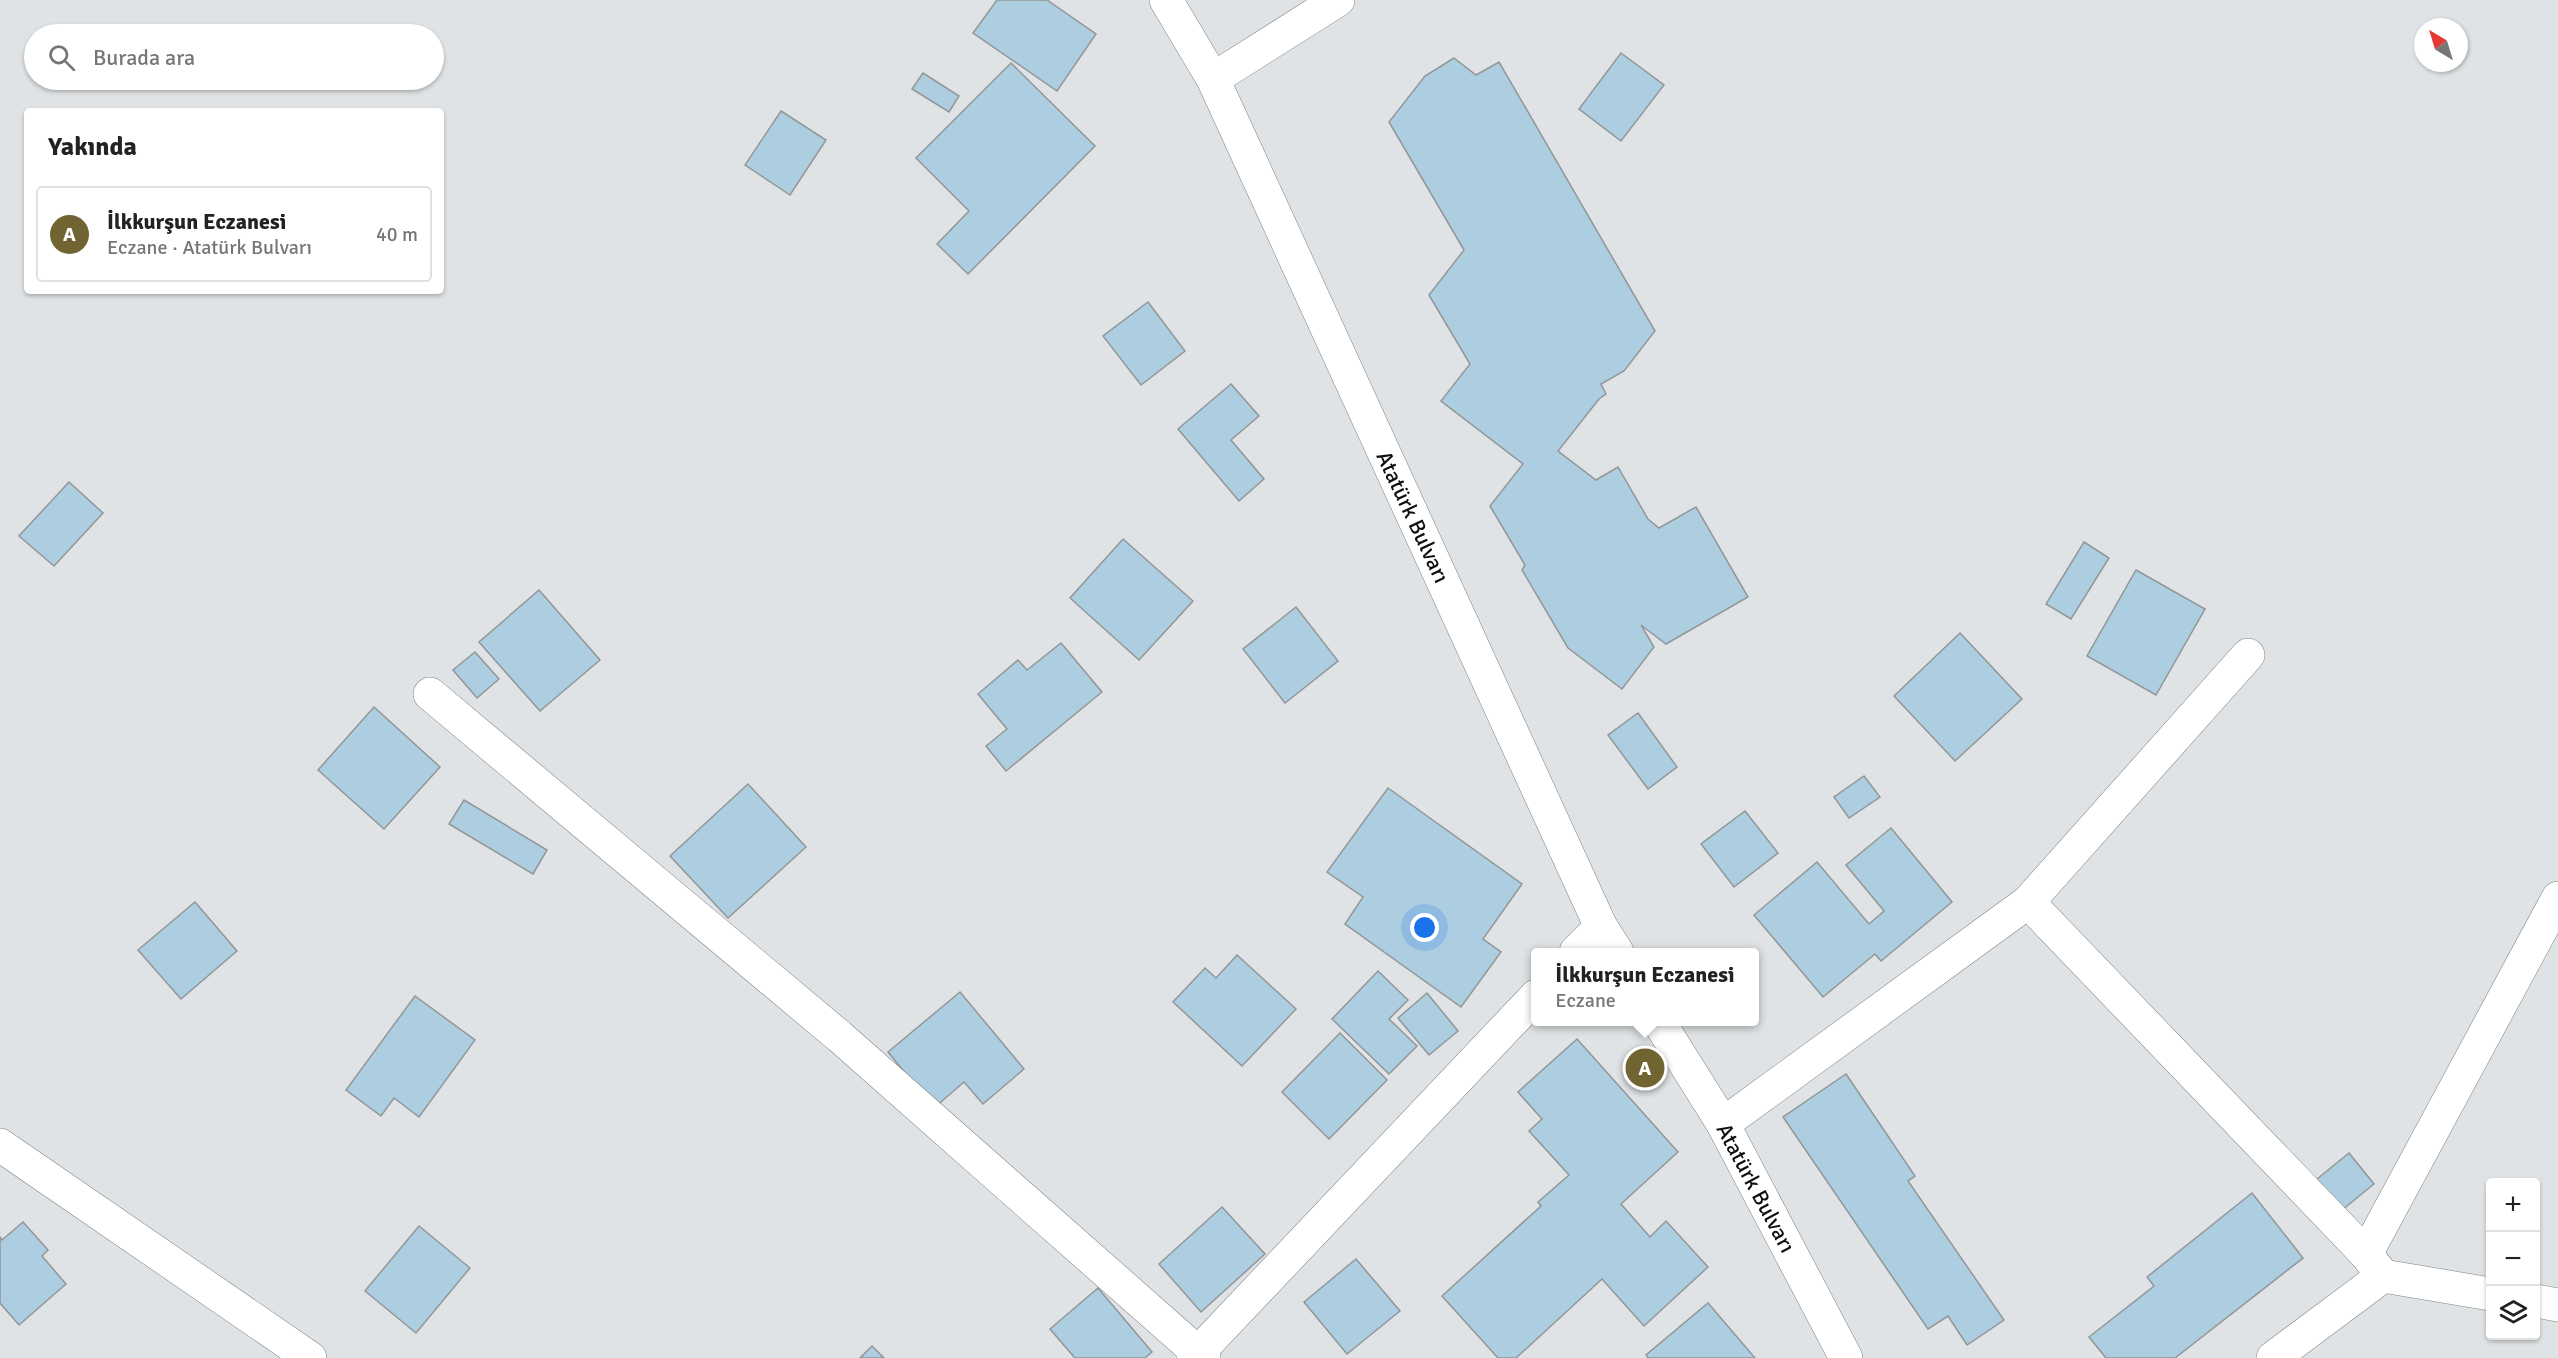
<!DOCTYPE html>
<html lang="tr">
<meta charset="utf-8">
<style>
body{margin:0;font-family:Signika,sans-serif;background:#f6f6f6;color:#222}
.controls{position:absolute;right:18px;bottom:18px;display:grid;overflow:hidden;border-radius:6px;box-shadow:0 2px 4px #0004}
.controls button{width:54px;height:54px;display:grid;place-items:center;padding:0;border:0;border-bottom:2px solid #e0e0e0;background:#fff;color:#222;font:30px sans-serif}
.compass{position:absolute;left:2414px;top:18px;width:54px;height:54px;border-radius:50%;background:#fff;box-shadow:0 2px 4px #0004;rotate:322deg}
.you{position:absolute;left:1425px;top:928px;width:21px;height:21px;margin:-15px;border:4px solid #fff;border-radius:50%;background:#1a73e8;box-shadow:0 0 0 9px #1a73e833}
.badge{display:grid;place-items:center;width:39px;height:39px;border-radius:50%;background:#706532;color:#fff;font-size:20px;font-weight:700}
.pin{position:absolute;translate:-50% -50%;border:3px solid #fff;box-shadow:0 2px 6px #0006}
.popup{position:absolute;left:1531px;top:948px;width:228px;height:78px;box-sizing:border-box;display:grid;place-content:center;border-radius:6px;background:#fff;filter:drop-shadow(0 2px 4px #0005);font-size:20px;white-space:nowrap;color:#767676}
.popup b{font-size:22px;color:#222}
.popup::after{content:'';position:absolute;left:50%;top:100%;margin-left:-12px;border:12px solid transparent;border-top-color:#fff}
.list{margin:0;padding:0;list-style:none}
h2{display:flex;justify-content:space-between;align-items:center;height:78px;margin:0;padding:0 24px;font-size:26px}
h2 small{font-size:20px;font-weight:400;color:#767676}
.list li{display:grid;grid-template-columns:39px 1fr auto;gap:18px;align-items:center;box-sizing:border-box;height:96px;margin:0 12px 12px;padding:0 12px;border:2px solid #e0e0e0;border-radius:6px}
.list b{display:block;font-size:22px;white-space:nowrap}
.list p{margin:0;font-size:20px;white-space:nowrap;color:#767676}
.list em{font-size:20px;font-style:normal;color:#767676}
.icon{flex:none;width:33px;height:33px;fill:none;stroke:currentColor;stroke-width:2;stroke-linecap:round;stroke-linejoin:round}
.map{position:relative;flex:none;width:2558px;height:1358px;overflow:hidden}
.search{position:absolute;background:#fff;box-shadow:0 2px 4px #0004;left:24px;top:24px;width:420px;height:66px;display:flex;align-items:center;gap:15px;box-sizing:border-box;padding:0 21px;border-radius:33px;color:#767676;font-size:22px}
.panel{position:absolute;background:#fff;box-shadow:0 2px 4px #0004;left:24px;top:108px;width:420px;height:186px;border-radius:6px}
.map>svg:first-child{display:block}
.building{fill:#adcee1;stroke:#929697;stroke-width:1.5}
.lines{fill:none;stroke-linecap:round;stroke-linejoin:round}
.street-casing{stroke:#7f8284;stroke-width:34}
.secondary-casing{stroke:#7f8284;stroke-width:34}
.street{stroke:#fff;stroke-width:33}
.secondary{stroke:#fff;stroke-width:33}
.labels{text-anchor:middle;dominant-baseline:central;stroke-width:4.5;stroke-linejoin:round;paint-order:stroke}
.street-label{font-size:22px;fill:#0d0e0e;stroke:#fff}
</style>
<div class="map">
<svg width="2558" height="1358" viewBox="0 0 2558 1358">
<rect width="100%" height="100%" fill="#e0e3e5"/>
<!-- building -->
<g class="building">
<path d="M997,0H1047L1096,34L1057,91L973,33Z"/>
<path d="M1621,53L1664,85L1621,141L1579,109Z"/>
<path d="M1454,58L1476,75L1499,62L1655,331L1624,371L1601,384L1606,394L1599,399L1558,451L1596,480L1618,467L1648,519L1659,528L1696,507L1748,597L1666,644L1641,625L1654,647L1622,689L1568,648L1522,570L1525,565L1490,506L1523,464L1441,401L1470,364L1429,295L1464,250L1389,122L1425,76Z"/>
<path d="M1011,63L1095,146L968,274L937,244L969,211L916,158Z"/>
<path d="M923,73L959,96L949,112L912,89Z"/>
<path d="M781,111L826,140L790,195L745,165Z"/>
<path d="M1148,302L1185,351L1141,385L1103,336Z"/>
<path d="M1231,384L1259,416L1231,440L1264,479L1239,501L1178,429Z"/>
<path d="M69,482L103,513L54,566L19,536Z"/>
<path d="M1123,539L1193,601L1139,660L1070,598Z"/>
<path d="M2084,542L2109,558L2071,619L2046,604Z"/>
<path d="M2136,570L2205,609L2156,695L2087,656Z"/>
<path d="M539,590L600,660L540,711L479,642Z"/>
<path d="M1296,607L1338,661L1285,703L1243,649Z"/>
<path d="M1960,633L2022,699L1955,761L1894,696Z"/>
<path d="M1061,643L1102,692L1006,771L986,746L1007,729L978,694L1018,660L1027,670Z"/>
<path d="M475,652L499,679L477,698L453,670Z"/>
<path d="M374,707L440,767L384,829L318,770Z"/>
<path d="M1638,713L1677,767L1648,789L1608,735Z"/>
<path d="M1864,776L1880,797L1849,818L1834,797Z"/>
<path d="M748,784L806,847L728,918L670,856Z"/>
<path d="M1388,788L1522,884L1483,939L1501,952L1461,1007L1345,924L1363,897L1327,872Z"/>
<path d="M464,800L547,850L533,874L449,824Z"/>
<path d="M1745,811L1778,853L1734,887L1701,844Z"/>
<path d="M1891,828L1952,902L1881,961L1875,954L1823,997L1754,915L1817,862L1869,924L1884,911L1846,865Z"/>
<path d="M195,902L237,951L181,999L138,950Z"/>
<path d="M1237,955L1296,1009L1242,1066L1173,1002L1205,968L1216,978Z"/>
<path d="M1378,971L1408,1000L1389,1019L1417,1046L1389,1074L1332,1019Z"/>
<path d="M960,992L1024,1069L983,1104L964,1082L934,1108L888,1052Z"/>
<path d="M1427,993L1458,1031L1429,1055L1398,1018Z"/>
<path d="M415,996L475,1040L419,1117L394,1098L381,1116L346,1090Z"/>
<path d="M1340,1033L1387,1080L1329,1139L1282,1092Z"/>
<path d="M1577,1039L1678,1152L1621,1204L1650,1237L1666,1221L1708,1267L1644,1326L1602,1279L1516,1358H1498L1442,1296L1541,1206L1538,1202L1569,1175L1529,1131L1542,1119L1518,1092Z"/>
<path d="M1846,1074L1915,1176L1908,1181L2004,1320L1967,1345L1948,1316L1928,1329L1783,1117Z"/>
<path d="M2349,1153L2374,1184L2342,1210L2317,1179Z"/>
<path d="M2252,1193L2303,1258L2175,1358H2106L2089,1337L2154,1286L2147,1277Z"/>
<path d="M1222,1207L1265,1254L1201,1312L1159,1264Z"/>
<path d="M23,1222L48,1250L42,1256L66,1284L19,1325L0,1303V1237L2,1240Z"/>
<path d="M419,1226L470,1268L416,1333L365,1291Z"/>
<path d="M1356,1259L1400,1311L1347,1354L1304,1302Z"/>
<path d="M1098,1288L1152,1352L1145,1358H1075L1050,1329Z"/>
<path d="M1708,1303L1755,1358H1648L1646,1355Z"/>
<path d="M872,1346L884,1358H860Z"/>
</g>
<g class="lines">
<defs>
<g id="street">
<path d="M1213,79L1338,0"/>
<path d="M430,694L839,1036L1204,1358"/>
<path d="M2028,902L2366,1254L2383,1276"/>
<path d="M1576,952L1601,927"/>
<path d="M1723,1124L2028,902L2248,655"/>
<path d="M0,1145L310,1358"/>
<path d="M2366,1254L2558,898"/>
<path d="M2536,1301L2558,1305"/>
<path d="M1193,1358L1536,996"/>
<path d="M2273,1358L2383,1276L2490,1294"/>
</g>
<g id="secondary">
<path d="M1166,0L1213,79L1601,927L1617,952"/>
<path d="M1659,1022L1723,1124L1846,1358"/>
</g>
</defs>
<!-- street casing -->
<use href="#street" class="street-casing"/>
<!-- secondary casing -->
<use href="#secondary" class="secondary-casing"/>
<!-- street -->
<use href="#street" class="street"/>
<!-- secondary -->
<use href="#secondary" class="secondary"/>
</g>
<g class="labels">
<!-- street labels -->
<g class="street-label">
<text transform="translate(1413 517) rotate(65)">Atatürk Bulvarı</text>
<text transform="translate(1756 1188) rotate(62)">Atatürk Bulvarı</text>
</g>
</g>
</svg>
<div class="controls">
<button>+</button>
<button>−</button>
<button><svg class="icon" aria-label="layers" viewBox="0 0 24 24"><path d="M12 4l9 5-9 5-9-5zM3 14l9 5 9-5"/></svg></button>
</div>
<svg class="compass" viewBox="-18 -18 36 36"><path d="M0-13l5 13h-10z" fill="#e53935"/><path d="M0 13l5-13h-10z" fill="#767676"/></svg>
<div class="you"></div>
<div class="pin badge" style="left:1645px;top:1068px">A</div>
<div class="popup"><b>İlkkurşun Eczanesi</b>Eczane</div>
<div class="search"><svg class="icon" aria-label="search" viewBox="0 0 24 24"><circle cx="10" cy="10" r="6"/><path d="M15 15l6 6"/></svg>Burada ara</div>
<section class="panel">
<h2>Yakında<small></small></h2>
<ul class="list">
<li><span class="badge">A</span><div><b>İlkkurşun Eczanesi</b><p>Eczane · Atatürk Bulvarı</p></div><em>40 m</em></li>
</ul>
</section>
</div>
